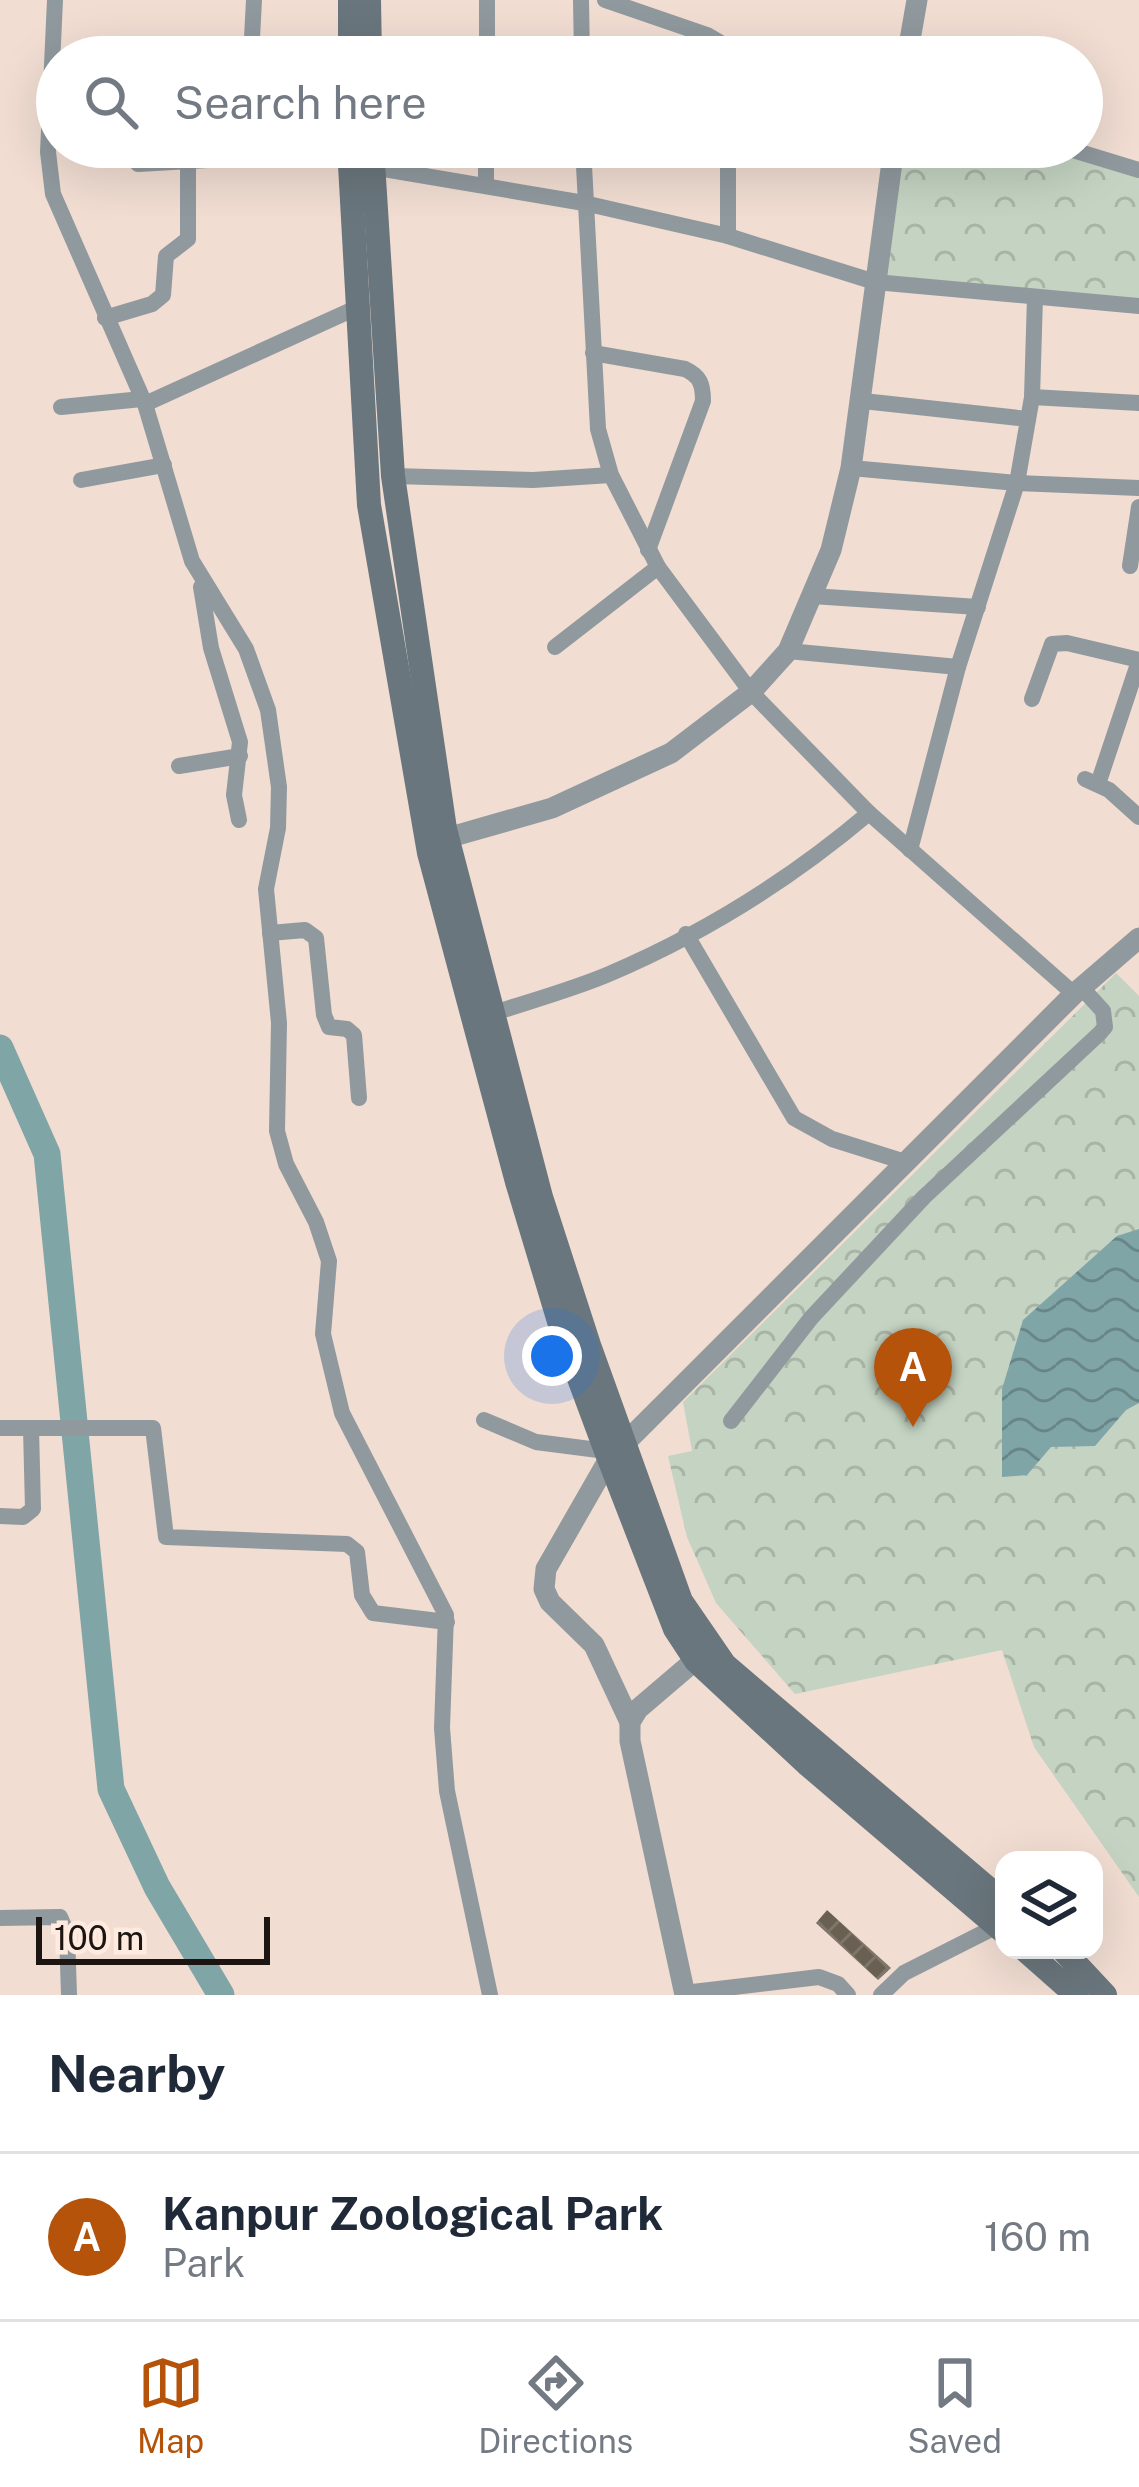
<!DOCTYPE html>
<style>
body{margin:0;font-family:"Public Sans",sans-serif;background:#f2f2f3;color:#1f2937}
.controls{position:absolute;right:36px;bottom:36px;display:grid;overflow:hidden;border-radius:24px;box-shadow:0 12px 48px #0002}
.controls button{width:108px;height:108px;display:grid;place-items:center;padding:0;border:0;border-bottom:3px solid #e0e1e3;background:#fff;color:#1f2937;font:60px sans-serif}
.scale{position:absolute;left:36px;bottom:30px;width:234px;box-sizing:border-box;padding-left:12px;border:6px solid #1c1511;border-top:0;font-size:33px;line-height:42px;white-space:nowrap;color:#1c1511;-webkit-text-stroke:9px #ffeadf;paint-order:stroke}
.you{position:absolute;left:552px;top:1356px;width:42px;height:42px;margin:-30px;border:9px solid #fff;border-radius:50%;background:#1a73e8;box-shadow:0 0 0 18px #1a73e833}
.badge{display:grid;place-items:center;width:78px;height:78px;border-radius:50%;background:#b45309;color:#fff;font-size:39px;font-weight:700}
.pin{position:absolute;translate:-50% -99px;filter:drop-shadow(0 3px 6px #0008)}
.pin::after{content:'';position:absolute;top:63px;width:42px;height:36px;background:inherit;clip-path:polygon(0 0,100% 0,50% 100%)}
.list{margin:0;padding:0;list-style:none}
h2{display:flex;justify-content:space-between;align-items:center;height:156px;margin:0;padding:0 48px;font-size:51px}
h2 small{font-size:39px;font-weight:400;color:#747a83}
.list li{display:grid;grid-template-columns:78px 1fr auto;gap:36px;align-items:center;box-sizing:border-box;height:168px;padding:0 48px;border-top:3px solid #e0e1e3}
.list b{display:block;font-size:45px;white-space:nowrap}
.list p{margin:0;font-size:39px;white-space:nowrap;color:#747a83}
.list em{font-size:39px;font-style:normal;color:#747a83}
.icon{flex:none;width:66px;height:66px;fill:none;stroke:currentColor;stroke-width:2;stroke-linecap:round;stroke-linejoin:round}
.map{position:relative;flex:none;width:1139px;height:1995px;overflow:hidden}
.search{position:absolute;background:#fff;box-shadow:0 12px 48px #0002;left:36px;right:36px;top:36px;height:132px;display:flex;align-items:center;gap:30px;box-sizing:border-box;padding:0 42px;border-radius:66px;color:#747a83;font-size:45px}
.sheet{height:324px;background:#fff}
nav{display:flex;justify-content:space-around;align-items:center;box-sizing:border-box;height:168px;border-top:3px solid #e0e1e3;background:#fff;font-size:33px;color:#747a83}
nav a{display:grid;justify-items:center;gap:6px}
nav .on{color:#b45309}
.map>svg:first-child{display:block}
.forest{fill:url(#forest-crowns)}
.water{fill:url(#water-waves)}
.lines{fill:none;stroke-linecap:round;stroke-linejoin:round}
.river{stroke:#80a5a7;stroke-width:27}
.building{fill:url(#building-cross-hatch)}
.minor{stroke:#90999e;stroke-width:16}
.tertiary{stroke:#90999e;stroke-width:21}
.secondary{stroke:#6a767d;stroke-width:24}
</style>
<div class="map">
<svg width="1139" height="1995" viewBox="0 0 1139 1995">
<defs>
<pattern id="forest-crowns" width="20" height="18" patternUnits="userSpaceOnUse" patternTransform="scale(3)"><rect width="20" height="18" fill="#c4d3c2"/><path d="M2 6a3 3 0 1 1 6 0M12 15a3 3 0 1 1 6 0" fill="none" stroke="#a8b4a6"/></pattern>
<pattern id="water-waves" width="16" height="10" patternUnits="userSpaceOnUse" patternTransform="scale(3)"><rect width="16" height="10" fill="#80a5a7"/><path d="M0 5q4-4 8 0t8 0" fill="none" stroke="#688587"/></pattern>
<pattern id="building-cross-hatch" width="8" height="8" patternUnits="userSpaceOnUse" patternTransform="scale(3)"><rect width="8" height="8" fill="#6a6051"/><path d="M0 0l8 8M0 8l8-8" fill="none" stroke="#7e766b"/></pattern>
</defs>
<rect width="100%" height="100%" fill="#f1ddd2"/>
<!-- forest -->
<g class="forest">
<path d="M888,147H1062L1139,171V306L877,282Z"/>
<path d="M1116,973L1139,996V1897L1034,1747L1002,1650L795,1694L716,1603L687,1537L668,1456L692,1451L683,1402Z"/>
</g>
<!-- water -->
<path class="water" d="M1139,1229V1403L1126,1410L1095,1446L1051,1447L1027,1475L1002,1477V1389L1023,1320L1117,1236Z"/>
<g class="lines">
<!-- river -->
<path class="river" d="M0,1048L47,1154L111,1789L157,1887L221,1995"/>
</g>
<!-- building -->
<path class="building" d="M827,1910L891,1968L878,1980L816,1923Z"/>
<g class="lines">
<!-- minor -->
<g class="minor">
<path d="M55,0L48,152L53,194L145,404L192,561L246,649L268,710L279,787L278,828L266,889L279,1023L277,1131L286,1164L316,1222L329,1261L323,1334L342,1413L446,1615L442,1728L447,1791L490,1995"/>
<path d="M581,0L582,57"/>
<path d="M605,0L707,35L719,42L727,57"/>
<path d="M251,57L254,0"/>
<path d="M487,57V0"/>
<path d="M583,147L598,429L611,475L658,567L751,692L869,813L1074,994"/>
<path d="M1063,147L1139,170"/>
<path d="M138,164L348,152"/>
<path d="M372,167L584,203L728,236L875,282L1139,306"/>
<path d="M486,185V147"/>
<path d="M728,236V147"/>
<path d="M105,318L152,304L163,295L166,256L188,239V161"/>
<path d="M593,353L685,369C700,376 703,384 703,401L648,550"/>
<path d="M1032,397L1139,403"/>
<path d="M863,401L1028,419"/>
<path d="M145,404L356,308"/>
<path d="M61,407L142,399"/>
<path d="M851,468L1017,483L1139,488"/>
<path d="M393,476L533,480L611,475"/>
<path d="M81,480L164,465"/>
<path d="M1130,566L1139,507"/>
<path d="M201,587L211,648L240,742L234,795L239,820"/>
<path d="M812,596L978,607"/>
<path d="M555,647L658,567"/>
<path d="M788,651L958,667"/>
<path d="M1032,699L1052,644L1067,643L1139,660"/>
<path d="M179,766L240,756"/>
<path d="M1085,779L1109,790L1139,817"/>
<path d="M1098,784L1139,661"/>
<path d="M910,850L958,667L1017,483L1032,397L1035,297"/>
<path d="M270,933L305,930L316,938L324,1015L329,1027L347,1029L354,1035L359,1098"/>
<path d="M686,934L794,1118L832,1139L905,1162"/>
<path d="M485,1016C526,1002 569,991 609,974C703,934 791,879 869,813"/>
<path d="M484,1420L536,1442L606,1451"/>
<path d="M731,1421L811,1318L924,1197L1100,1033L1105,1027L1103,1011L1082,988"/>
<path d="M0,1428H153L166,1537L347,1544L357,1552L362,1595L373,1613L447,1622"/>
<path d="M0,1516L23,1517L33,1509L31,1428"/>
<path d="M0,1918L60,1917L67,1933L69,1995"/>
<path d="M684,1993L819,1977L838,1984L848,1995"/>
<path d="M881,1995L904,1973L997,1926"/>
</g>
<!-- tertiary -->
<g class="tertiary">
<path d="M907,57L917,0"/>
<path d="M433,842L552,808L671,753L751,692L788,651L831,550L851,468L894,147"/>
<path d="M630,1722L594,1645L550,1602L544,1589L546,1569L609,1459L1074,994L1139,938"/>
<path d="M685,1995L630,1741V1722L638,1709L706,1651"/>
</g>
<!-- secondary -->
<g class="secondary">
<path d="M350,0V57"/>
<path d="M369,0L370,57"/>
<path d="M349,147L369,505L429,853L517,1182L564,1338L606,1451L675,1629L696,1661L807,1764L1004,1932"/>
<path d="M372,147L393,476L445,829L541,1197L589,1345L681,1601L725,1665L1004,1902"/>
<path d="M1025,1950L1076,1995"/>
<path d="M1063,1950L1105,1995"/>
</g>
</g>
</svg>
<div class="controls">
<button><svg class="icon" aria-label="layers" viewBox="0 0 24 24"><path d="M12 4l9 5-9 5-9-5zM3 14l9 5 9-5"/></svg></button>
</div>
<div class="scale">100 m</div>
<div class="you"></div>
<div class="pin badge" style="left:913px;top:1427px">A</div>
<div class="search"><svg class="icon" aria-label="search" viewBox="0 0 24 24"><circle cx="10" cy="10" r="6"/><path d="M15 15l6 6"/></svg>Search here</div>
</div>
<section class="sheet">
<h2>Nearby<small></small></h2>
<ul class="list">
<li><span class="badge">A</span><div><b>Kanpur Zoological Park</b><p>Park</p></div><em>160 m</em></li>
</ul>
</section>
<nav>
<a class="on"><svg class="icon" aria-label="map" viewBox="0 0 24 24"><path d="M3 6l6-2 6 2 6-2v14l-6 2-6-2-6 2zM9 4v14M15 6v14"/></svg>Map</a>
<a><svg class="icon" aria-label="directions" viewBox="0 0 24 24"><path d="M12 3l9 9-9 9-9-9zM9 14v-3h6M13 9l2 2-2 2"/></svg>Directions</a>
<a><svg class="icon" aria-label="saved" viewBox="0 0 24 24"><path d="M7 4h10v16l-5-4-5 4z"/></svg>Saved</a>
</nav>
